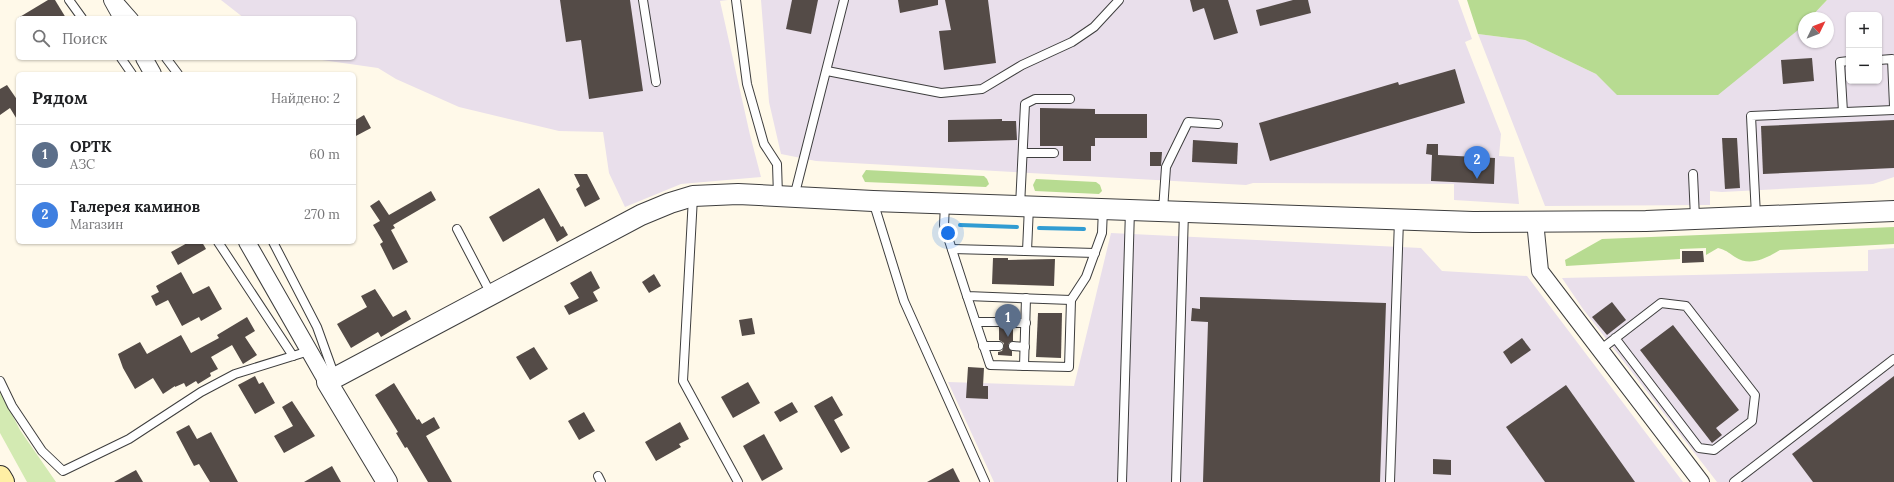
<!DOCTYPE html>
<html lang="ru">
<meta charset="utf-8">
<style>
body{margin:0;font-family:Lora,serif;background:#f2f2f2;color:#202124}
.controls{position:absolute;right:12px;top:12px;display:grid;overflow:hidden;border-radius:6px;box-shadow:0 1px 3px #0004}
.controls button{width:36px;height:36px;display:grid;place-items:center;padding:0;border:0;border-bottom:1px solid #e0e0e0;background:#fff;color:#202124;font:20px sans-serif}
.compass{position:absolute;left:1798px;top:12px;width:36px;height:36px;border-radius:50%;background:#fff;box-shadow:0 1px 3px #0004;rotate:47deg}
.you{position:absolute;left:948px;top:233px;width:14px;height:14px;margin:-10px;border:3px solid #fff;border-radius:50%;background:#1a73e8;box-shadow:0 0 0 6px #1a73e833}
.badge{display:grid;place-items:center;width:26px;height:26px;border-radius:50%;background:#0f766e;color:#fff;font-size:13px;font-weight:700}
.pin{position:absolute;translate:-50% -33px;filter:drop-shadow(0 1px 2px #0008)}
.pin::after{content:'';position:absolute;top:21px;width:14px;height:12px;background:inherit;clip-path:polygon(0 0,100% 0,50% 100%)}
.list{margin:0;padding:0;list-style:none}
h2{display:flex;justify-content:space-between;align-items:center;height:52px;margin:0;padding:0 16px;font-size:17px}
h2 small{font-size:13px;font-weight:400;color:#757577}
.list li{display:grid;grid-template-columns:26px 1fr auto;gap:12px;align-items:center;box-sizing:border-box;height:60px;padding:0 16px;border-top:1px solid #e0e0e0}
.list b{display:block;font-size:15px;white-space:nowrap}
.list p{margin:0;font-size:13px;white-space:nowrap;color:#757577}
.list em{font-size:13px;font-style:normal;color:#757577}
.icon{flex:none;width:22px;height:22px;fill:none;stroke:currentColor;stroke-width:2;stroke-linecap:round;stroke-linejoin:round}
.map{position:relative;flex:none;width:1894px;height:482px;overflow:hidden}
.search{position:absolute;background:#fff;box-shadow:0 1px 3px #0004;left:16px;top:16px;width:340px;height:44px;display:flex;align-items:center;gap:10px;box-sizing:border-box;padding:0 14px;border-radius:6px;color:#757577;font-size:15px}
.panel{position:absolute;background:#fff;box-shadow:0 1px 3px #0004;left:16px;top:72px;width:340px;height:172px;border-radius:6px}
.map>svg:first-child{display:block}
.industrial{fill:#e9dfeb;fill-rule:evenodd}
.green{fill:#d3eab2}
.forest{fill:#b7db91}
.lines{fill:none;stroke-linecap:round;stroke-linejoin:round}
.stream{stroke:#319cd2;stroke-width:4}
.building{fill:#544b47}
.service-casing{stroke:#3e3e3e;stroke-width:10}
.minor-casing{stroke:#3e3e3e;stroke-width:18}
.tertiary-casing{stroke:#3e3e3e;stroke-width:22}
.secondary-casing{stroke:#2d2d2d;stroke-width:24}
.service{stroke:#fff;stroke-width:8}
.minor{stroke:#fff;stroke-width:16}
.tertiary{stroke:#fff;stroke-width:20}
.secondary{stroke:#ffefa4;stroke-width:22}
</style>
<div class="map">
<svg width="1894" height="482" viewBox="0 0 1894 482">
<rect width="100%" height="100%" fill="#fff9e9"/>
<!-- industrial -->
<g class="industrial">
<path d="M221,0H728L720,1L750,135L761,177L681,184L625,207L609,173L603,132L559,131L459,107L396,79L378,68L308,58H354V18H244Z"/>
<path d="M761,0H1458L1472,39L1465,42L1501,134L1499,156L1514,157L1519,204L1454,200V184L1253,183L1246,185L816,161L781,154L769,102Z"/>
<path d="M1827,0H1894V177L1873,184L1722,192L1710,191V205L1545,206L1478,34L1525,40L1596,74L1618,95L1804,25V42H1828V18H1810ZM1849,15H1879V81H1849Z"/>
<path d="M1111,233L1421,248L1442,271L1527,276L1683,482H994L948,382L1074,386Z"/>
<path d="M1894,248V482H1717L1583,309L1562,278L1868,271V250Z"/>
</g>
<!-- green -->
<path class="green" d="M0,391L20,430L56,482H27L0,433Z"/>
<!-- forest -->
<g class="forest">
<path d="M1467,0H1827L1810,18H1804L1803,26L1718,95H1617L1596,74L1525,40L1478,34Z"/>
<path d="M866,170L984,176L987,179L989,184L986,187L865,182L862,176Z"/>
<path d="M1036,179L1096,182L1100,185L1102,191L1099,194L1035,191L1033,185Z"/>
<path d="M1894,227V244L1780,250C1767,258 1750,267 1735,257C1729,253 1726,250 1718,248L1706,255V248L1680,249V259L1566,266L1565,260L1602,239Z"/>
</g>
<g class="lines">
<!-- stream -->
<g class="stream">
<path d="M960,225L1017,227"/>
<path d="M1039,228L1084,229"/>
</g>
</g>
<!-- building -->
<g class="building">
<path d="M48,0H55L66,18H18Z"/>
<path d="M560,0H630L643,91L589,99L581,40L566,42Z"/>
<path d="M792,0H818L811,34L786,29Z"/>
<path d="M898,0H938V5L900,13Z"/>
<path d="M945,0H988L996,63L944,70L939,31L951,30Z"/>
<path d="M1190,0H1228L1238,33L1214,40L1204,8L1193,12Z"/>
<path d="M1293,0H1308L1311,13L1260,26L1256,10Z"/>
<path d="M1812,58L1814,81L1783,84L1781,60Z"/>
<path d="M1455,69L1465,103L1270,161L1259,123L1398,82L1399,85Z"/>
<path d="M7,85L18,101V121L10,108L0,115V89Z"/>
<path d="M1040,108L1095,109V114H1147V138H1095V146H1091V161H1063V146H1040Z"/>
<path d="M364,115L371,128L354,137V121Z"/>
<path d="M1002,119V121H1016L1017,140L948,142V120Z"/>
<path d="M1894,120V168L1763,174L1761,126Z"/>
<path d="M1722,138H1737L1740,188L1725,189Z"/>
<path d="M1193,140L1238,143L1237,164L1192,162Z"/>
<path d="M1427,144H1438V155L1495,158L1494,184L1431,181L1432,155L1426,154Z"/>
<path d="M1150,152H1162L1161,166H1150Z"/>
<path d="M574,174H587L600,199L585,207L576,189L580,186Z"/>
<path d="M539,188L561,227L563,226L568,235L557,242L544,218L503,242L489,217Z"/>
<path d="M431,191L436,200L393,225L395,228L391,230L408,262L393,270L380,244L383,242L373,225L380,221L370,206L379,200L389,215Z"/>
<path d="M189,242H202L206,249L178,265L171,252Z"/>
<path d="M1682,251H1703L1704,262L1682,263Z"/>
<path d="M993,258H1008V260L1055,259L1054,286L992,284Z"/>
<path d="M591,271L600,288L593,292L598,301L569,315L564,306L579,298L570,283Z"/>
<path d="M181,272L193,294L209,286L222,309L201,321L199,317L182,326L168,300L156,306L151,296L159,292L156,286Z"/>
<path d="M654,274L661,286L649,293L642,282Z"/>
<path d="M375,289L393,317L406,310L411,319L381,337L378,332L351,348L337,324L367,307L361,296Z"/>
<path d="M1200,297L1386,303L1380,482H1203L1208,322L1191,321L1192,308L1200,309Z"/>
<path d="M1612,302L1626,320L1607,335L1592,317Z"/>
<path d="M1000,312H1013V318H1010L1008,323V326L1013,328V341L1009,343L1008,346L1012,351V356L998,355V352L1002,351L1004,346V343L999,340V327L1004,322V319L999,317Z"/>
<path d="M1038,313H1062L1061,358L1036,357Z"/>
<path d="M247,317L255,331L245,337L257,355L243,364L232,345L211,357L218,369L210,373L211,376L198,384L196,381L186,387L184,383L175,387V386L163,394L153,378L135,389L123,368L118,354L140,342L147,354L181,335L191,353L219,338L217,335Z"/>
<path d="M752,318L755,334L742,336L739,320Z"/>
<path d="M1673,325L1739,410L1716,428L1722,435L1712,443L1640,350Z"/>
<path d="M1522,338L1531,350L1511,364L1503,352Z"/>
<path d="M534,347L548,369L530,380L516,357Z"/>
<path d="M968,367L984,368L983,386H988V399L966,398Z"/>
<path d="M255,376L259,384L263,382L275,403L255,414L238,385Z"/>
<path d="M1894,376V482H1813L1792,454Z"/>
<path d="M748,382L760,403L733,418L721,397Z"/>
<path d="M394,383L417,420L419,419L422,424L434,417L440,428L426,436L452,482H428L407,447L405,448L396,433L398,432L375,395Z"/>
<path d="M1566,385L1635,482H1545L1506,427Z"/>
<path d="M832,396L843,415L834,420L850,448L841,453L814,406Z"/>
<path d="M292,401L315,436L284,453L274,436L293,426L282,407Z"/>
<path d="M792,402L798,412L780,422L774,412Z"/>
<path d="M584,412L595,431L579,440L568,421Z"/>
<path d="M680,422L689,439L679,444L681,447L656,461L645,442Z"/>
<path d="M189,425L197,439L211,432L238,482H210L199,464L194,466L176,432Z"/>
<path d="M764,434L783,469L762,481L743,446Z"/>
<path d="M1433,459L1451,460V475L1433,474Z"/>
<path d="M332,466L341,482H304Z"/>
<path d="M953,468L960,482H927Z"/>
<path d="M136,470L143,482H114Z"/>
</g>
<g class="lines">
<defs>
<g id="service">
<path d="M69,0L82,18"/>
<path d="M643,0L656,82"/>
<path d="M736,0L747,84L764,144L777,164L778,196"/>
<path d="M120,2L134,18"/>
<path d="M121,58L132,74"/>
<path d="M166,58L178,74"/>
<path d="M1879,60L1892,59L1894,106"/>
<path d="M827,71L941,93L982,89L1022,65L1072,42L1094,27L1119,0"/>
<path d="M1843,112L1840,62L1849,61"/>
<path d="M1023,153H1054"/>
<path d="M1693,174L1695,218"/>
<path d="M693,197L683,381L738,482"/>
<path d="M794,197L844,0"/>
<path d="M873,201L904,301L985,482"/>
<path d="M945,204L944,225L967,296L1071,300L1086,277L1102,233L1103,208"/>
<path d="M1020,206L1025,104L1035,99H1070"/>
<path d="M1163,210L1166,167L1188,122L1218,124"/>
<path d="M1756,216L1751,116L1894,110"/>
<path d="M457,229L491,294"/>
<path d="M218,242L293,356"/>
<path d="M273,242L317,327L335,377"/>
<path d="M952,249L1095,253"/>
<path d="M1027,251L1029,206"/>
<path d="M967,296L990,365L1069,367L1071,300"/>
<path d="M976,322H999"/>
<path d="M1013,323H1026"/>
<path d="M983,346H999"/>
<path d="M1013,346L1025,347"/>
<path d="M1600,350L1661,303L1686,306L1755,395L1752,421L1714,450L1699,448L1615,338"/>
<path d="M1024,366L1026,298"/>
<path d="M0,381L12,406L42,451L63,471L129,439L201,392L235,374L309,351"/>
<path d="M598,476L601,482"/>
<path d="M1122,482L1130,210"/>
<path d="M1176,482L1184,212"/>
<path d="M1390,482L1399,220"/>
<path d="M1734,482L1894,359"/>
</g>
<g id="minor">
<path d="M112,0L122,18"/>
<path d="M144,58L153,74"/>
<path d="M1535,221L1540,271L1701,482"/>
<path d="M247,242L327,382"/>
</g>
<path id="tertiary" d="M387,482L327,382L641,215L670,203L693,196L738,194L873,201L1473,222L1646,221L1894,211"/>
<path id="secondary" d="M0,477L3,482"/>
</defs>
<!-- service casing -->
<use href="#service" class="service-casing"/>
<!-- minor casing -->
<use href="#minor" class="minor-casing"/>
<!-- tertiary casing -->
<use href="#tertiary" class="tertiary-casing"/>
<!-- secondary casing -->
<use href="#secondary" class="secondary-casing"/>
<!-- service -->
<use href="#service" class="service"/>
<!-- minor -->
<use href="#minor" class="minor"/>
<!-- tertiary -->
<use href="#tertiary" class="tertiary"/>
<!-- secondary -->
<use href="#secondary" class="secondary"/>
</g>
</svg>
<div class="controls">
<button>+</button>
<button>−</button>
</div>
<svg class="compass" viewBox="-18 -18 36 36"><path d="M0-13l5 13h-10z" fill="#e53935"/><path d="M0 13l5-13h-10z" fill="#757577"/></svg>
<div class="you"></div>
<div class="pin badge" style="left:1008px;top:337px;background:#5c6f8a">1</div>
<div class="pin badge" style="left:1477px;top:179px;background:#3f7fe0">2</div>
<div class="search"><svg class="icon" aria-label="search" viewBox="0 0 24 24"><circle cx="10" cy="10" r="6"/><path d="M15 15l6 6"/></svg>Поиск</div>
<section class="panel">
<h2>Рядом<small>Найдено: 2</small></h2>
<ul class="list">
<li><span class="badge" style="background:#5c6f8a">1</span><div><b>ОРТК</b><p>АЗС</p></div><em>60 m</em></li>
<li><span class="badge" style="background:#3f7fe0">2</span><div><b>Галерея каминов</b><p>Магазин</p></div><em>270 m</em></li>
</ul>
</section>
</div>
